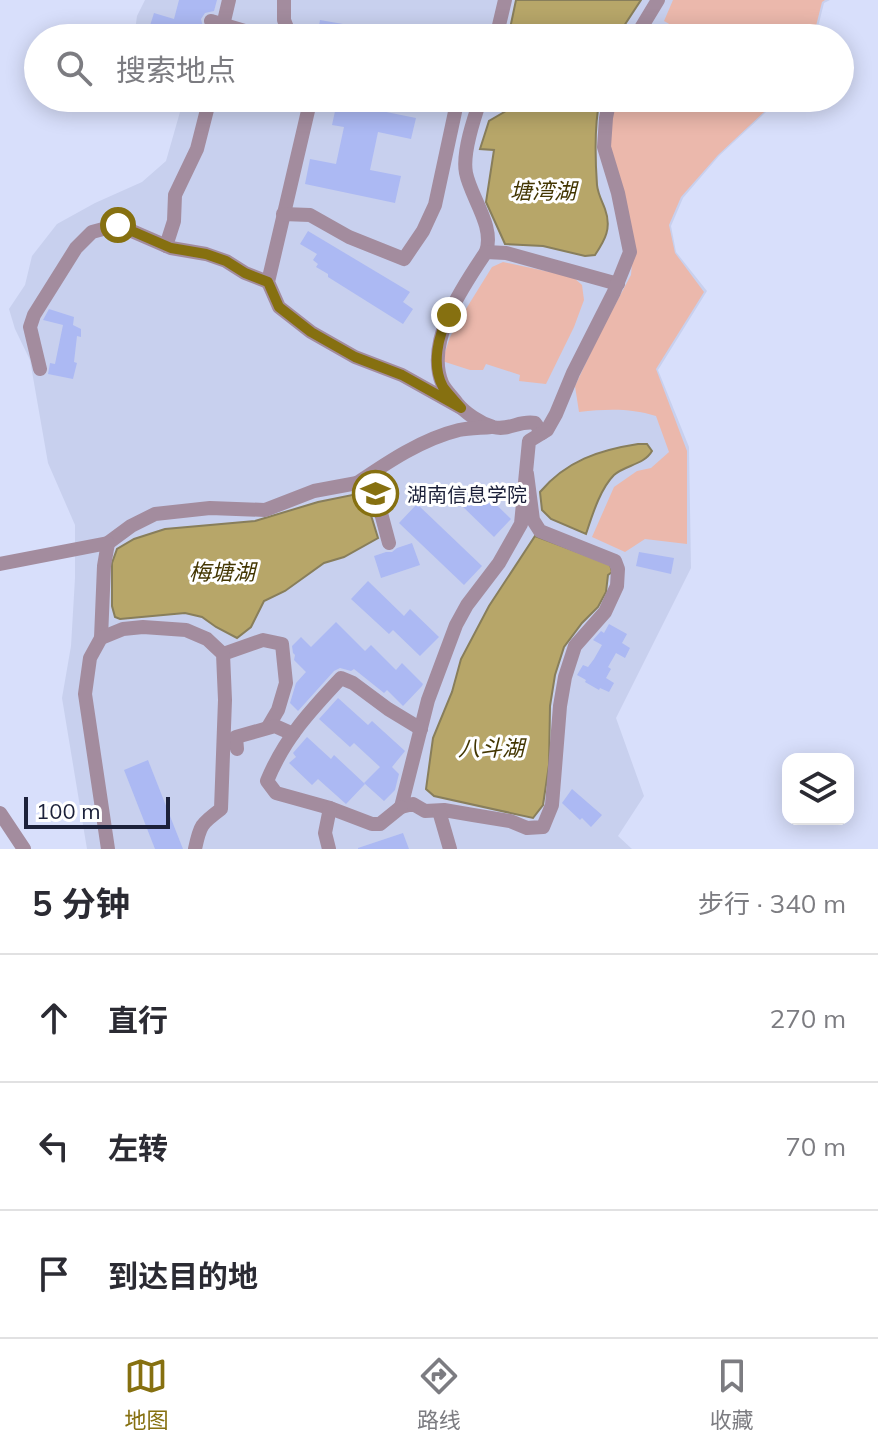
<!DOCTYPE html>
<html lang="zh">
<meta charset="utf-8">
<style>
body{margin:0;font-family:Mulish,"Noto Sans SC",sans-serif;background:#f2f2f3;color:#2b2b33}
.controls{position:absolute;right:24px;bottom:24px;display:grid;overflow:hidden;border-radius:16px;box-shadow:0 4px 20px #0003}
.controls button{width:72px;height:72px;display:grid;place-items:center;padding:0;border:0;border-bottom:2px solid #e1e1e2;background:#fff;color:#2b2b33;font:40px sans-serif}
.scale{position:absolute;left:24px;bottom:20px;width:146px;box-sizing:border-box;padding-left:8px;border:4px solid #1c213a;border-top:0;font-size:22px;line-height:28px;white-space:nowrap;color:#1c213a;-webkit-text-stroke:6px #fff;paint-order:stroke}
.stop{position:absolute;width:24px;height:24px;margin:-18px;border:6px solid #867010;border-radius:50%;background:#fff}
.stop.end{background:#867010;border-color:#fff;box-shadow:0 2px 8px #0008}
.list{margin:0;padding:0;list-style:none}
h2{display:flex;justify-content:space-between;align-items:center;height:104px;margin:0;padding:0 32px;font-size:34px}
h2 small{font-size:26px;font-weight:400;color:#7c7c81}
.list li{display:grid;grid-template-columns:52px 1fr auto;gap:24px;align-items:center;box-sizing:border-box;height:128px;padding:0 32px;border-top:2px solid #e1e1e2}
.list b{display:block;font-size:30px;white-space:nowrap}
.list em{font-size:26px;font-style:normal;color:#7c7c81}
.icon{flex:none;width:44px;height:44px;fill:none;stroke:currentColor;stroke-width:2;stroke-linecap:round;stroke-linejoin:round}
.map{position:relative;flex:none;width:878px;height:849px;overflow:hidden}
.search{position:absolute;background:#fff;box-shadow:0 4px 20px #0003;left:24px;right:24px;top:24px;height:88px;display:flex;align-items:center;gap:20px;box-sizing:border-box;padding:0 28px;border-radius:44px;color:#7c7c81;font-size:30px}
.sheet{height:488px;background:#fff}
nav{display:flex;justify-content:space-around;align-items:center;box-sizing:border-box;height:112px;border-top:2px solid #e1e1e2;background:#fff;font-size:22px;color:#7c7c81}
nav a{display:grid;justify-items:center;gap:4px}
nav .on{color:#867010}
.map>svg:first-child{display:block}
.built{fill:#c8d0ee}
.green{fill:#ebb8ac}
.water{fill:#b7a669;stroke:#887e5b;stroke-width:2}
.building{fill:#acb9f3}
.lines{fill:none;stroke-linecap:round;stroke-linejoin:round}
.minor{stroke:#a38c9e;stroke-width:14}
.route{stroke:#867010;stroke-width:10}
.labels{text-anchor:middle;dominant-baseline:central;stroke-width:6;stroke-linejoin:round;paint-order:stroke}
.poi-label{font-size:20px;fill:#1c213a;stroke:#fff;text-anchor:start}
.water-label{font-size:22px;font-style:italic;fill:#433602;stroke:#fff}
</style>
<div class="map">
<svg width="878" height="849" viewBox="0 0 878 849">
<rect width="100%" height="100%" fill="#d8dffb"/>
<!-- built -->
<g class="built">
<path d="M145,0H830L824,3L816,35L814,38H134L137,16Z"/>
<path d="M184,98H781L719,156L683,198L671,226L676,252L707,291L658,370L689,447L691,568L616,718L644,796L618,836L632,849H87L62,698L71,646L75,578V525L48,463L30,360L15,329L9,309L25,285L32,256L57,224L95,203L142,182L166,161Z"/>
</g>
<!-- green -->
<g class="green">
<path d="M673,0H825L822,2L814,34L811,38H694L664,21Z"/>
<path d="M613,98H779L718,155L681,197L669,225L675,253L704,292L656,369L687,451V544L645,539L625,552L592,537L614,487L637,471L651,468L669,452L656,416C630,408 607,409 579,412L575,386L600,333L631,275L633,251L607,143Z"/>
<path d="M503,262L573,277L582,285L584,300L574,327L546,384L519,381L520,375L486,364L483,370H470L442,361L450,337L461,317L492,267Z"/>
</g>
<!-- water -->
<g class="water">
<path d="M516,0H641L616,38H508Z"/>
<path d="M505,98H600C594,126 595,157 597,185C598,194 602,201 605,209C612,228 605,240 595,255L585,256L543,246L505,244L486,202L494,150L480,149L489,121L506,111L507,102Z"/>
<path d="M638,444H647L652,451C644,465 625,465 614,475C600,489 592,516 586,534L551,519L542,510L540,492C566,461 599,450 638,444Z"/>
<path d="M357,494L370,512L378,538L344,557L324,563L285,591L264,601L251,627L237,638L216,627L202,617L185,613L120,619L115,617L112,606V563L117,549L134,539L165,529L255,521L318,502Z"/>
<path d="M535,536L610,564L612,572L608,575L606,592L598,607L582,623L564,647L555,675L550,706L549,765L543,805L533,818L434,796L426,789L433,738L452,692L461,659L489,606Z"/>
</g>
<!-- building -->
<g class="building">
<path d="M179,0H217L214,11L205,13L201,19L203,27L211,32L210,38H146L154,13L174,19Z"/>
<path d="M320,20L366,28L364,38H317Z"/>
<path d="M337,102L416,118L411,139L378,132L370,170L401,176L395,203L305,184L310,159L336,164L344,127L332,125Z"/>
<path d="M308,231L410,292L403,302L413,309L403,324L328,277V274L316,267L318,264L313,260L317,254L300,244Z"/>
<path d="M49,309L74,317L73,325L81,329V337L77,336L74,362L77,363L73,379L48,374L50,363L55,364L63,325L43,320Z"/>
<path d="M476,485L511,519L494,537L459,503Z"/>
<path d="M417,504L482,566L464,585L399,523Z"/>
<path d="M412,543L420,565L381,578L374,556L386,552H392L397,548Z"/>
<path d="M639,552L674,558L671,574L636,566Z"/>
<path d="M368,581L404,616L410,609L439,637L420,656L393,630L389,634L351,599Z"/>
<path d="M336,622L365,651L371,645L396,670L402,663L423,684L422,686L403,706L387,690L384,693L354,669L351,671L340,668L334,671L298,711L290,703L296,683L306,672L294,660L295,655L293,653L292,646L301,637L311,647Z"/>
<path d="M609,624L627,634L622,643L630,648L625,658L616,653L608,667L611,669L606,678L614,683L609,692L600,688L599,690L585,682L586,680L577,675L583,665L588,667L594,659L602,645L593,640L601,631L604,633Z"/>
<path d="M338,698L368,725L372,721L405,751L392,767L399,774L395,790L384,801L364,783L380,767L354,743L350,747L319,719Z"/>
<path d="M307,737L331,759L334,755L365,784L346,804L318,779L312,785L289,763L296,757L293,753Z"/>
<path d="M148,760L183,849H155L124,770Z"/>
<path d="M572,789L602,815L591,827L582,818L580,820L562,803Z"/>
<path d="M403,833L409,849H358V848Z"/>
</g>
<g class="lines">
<!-- minor -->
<g class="minor">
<path d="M284,0V20L291,38"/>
<path d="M211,21L268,38"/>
<path d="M220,38L229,0"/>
<path d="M496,38L505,0"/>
<path d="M635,38L658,0"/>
<path d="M311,98L268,282L279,307L311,332L355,357L402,375L461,408"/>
<path d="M481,98C474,118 462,153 466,173C471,198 495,226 486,252"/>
<path d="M283,214L310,215L349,237L404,259L423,231L435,205L458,98"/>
<path d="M166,246L174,221L175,195L197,149L210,98"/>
<path d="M40,369L30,327L34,315L76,248L92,232L118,225L171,248L206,254L226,261L245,273L268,282"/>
<path d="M542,433L535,423C519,420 510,431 493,427C480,423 465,413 457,403C452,396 445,390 442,383C425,341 463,286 486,252L506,253L618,284"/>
<path d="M527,474L533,520L540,531L615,561L618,569L617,586L605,612L575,646L565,677L560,706L552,805L543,827L527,828L510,821L473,815L444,810L425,811L413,804L401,807L428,700L456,625L467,605L499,563L521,524L529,441L547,430L556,414L573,373L614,292L630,252L618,193L604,147L606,118L610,98"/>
<path d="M357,483C388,462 422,439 459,430C469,428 481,428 491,427"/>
<path d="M108,543L131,526L155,514L210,508L265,510L314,491L357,483L381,513L389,543"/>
<path d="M0,564L108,543L104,566L101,638"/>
<path d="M223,654L263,640L282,644L286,683L278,710L268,727"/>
<path d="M237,749L236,737L275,726L293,734"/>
<path d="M401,807L380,824H372L330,808L276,793L267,781C284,739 310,711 341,678L353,683L388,709L421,729"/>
<path d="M439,811L450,849"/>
<path d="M0,813L24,849"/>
<path d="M108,849L85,694L90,658L101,638L123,629L143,627L186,630L207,639L223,654L225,700L221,809C201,824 200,825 195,849"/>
<path d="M329,849L325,833L330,808"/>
</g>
</g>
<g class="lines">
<!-- route -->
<path class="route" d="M118,225L171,248L206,254L226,261L245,273L268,282L279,307L311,332L355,357L402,375L461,408C455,401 448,394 443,387C431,365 438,336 449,315"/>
</g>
<!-- icons -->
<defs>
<symbol id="university-ring" viewBox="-11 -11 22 22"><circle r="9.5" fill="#fff" stroke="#867010" stroke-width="1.5"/><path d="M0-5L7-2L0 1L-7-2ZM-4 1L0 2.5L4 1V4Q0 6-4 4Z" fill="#867010"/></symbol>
</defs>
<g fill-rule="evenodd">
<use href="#university-ring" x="350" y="468" width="51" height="51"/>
</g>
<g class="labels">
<!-- poi labels -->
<g class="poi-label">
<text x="407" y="494">湖南信息学院</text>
</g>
<!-- water labels -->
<g class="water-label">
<text x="543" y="191">塘湾湖</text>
<text x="222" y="572">梅塘湖</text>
<text x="491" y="748">八斗湖</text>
</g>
</g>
</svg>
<div class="controls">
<button><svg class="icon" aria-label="layers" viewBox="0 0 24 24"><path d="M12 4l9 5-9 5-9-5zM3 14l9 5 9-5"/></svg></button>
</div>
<div class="scale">100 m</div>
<div class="stop" style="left:118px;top:225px"></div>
<div class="stop end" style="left:449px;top:315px"></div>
<div class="search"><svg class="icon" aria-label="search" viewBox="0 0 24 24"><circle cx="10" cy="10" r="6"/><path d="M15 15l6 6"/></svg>搜索地点</div>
</div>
<section class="sheet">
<h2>5 分钟<small>步行 · 340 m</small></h2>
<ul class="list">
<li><svg class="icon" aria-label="ahead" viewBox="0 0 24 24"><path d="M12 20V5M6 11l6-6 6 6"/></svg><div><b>直行</b></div><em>270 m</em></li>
<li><svg class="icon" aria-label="left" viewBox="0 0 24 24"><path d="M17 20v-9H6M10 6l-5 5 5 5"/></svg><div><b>左转</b></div><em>70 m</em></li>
<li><svg class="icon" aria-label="arrive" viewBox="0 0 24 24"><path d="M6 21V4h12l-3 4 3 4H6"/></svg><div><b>到达目的地</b></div></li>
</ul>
</section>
<nav>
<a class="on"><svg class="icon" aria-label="map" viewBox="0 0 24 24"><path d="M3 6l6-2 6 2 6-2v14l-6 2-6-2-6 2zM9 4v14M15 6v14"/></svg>地图</a>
<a><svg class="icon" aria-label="directions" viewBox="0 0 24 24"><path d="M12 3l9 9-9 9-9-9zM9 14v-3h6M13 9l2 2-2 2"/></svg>路线</a>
<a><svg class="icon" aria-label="saved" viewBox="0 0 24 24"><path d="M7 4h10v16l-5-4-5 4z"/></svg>收藏</a>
</nav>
